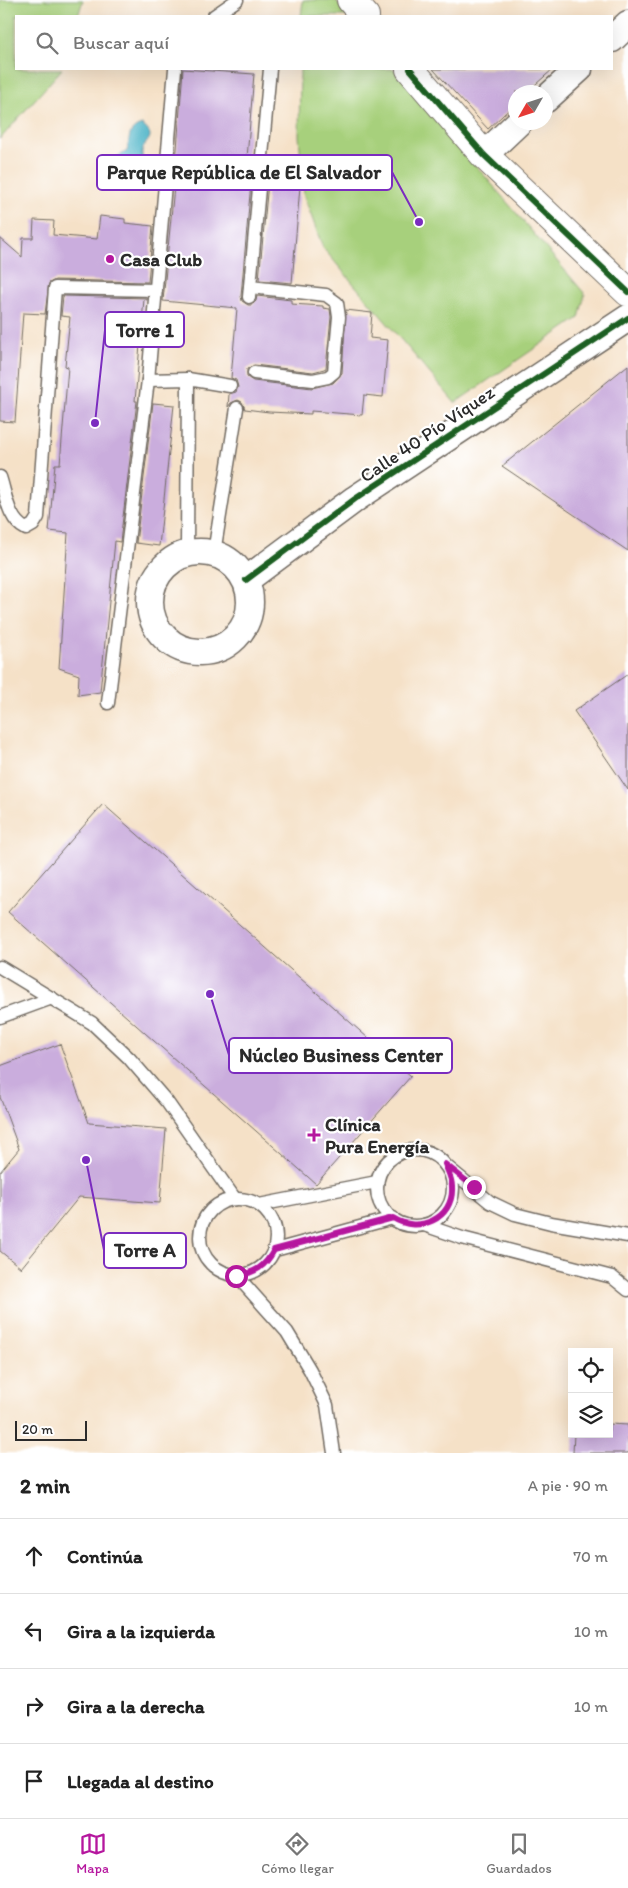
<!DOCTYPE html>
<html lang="es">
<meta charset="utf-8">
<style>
body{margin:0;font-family:Itim,sans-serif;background:#f2f2f2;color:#222}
.controls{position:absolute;right:15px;bottom:15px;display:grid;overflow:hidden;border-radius:0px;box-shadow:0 5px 20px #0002}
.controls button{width:45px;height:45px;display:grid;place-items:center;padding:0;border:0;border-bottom:1px solid #e0e0e0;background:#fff;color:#222;font:25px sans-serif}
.compass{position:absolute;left:508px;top:85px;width:45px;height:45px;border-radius:50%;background:#fff;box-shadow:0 5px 20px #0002;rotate:231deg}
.scale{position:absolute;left:15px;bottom:12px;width:72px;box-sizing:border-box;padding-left:5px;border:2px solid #2b2b2b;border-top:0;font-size:14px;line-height:18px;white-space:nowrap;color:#2b2b2b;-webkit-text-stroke:4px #fff;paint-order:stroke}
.stop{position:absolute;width:15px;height:15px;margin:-11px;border:4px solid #b5179e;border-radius:50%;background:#fff}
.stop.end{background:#b5179e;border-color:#fff;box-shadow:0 1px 5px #0008}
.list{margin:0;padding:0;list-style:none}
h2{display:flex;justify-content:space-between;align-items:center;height:65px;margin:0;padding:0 20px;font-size:21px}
h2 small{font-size:16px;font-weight:400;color:#767676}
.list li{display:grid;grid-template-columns:32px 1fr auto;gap:15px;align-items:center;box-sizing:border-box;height:75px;padding:0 20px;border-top:1px solid #e0e0e0}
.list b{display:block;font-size:19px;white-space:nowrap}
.list em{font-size:16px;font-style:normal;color:#767676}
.icon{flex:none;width:28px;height:28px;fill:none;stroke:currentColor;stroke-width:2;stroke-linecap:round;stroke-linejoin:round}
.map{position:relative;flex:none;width:628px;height:1453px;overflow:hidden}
.search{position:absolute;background:#fff;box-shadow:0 5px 20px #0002;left:15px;right:15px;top:15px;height:55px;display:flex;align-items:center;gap:12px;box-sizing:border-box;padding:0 18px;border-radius:0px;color:#767676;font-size:19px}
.sheet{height:365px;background:#fff}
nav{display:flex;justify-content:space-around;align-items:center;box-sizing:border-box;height:70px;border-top:1px solid #e0e0e0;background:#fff;font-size:14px;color:#767676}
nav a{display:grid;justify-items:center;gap:2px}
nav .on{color:#b5179e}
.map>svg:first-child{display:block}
.green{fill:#a7d07c;stroke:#697e54}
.water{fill:#48b2c6;stroke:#3a6e78}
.building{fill:#caaddd}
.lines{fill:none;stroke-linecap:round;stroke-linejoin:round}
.service-casing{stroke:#726b62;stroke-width:15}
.minor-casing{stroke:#726b62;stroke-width:29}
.tertiary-casing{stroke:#726b62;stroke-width:30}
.service{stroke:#fff;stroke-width:12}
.minor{stroke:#fff;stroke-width:26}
.tertiary{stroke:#fff;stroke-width:28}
.cycleway-casing{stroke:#fff;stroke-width:9}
.cycleway{stroke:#1b5e20;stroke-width:6}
.route{stroke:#b5179e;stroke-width:6}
.poi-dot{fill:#b5179e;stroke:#fff;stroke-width:2}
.labels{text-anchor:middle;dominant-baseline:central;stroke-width:4.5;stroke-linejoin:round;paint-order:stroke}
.poi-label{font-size:19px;font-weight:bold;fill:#2b2b2b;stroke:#fff;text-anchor:start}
.street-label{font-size:19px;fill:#2b2b2b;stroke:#fff}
.leader{fill:none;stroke:#7b2cbf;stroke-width:2}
.callout-dot{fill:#7b2cbf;stroke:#fff;stroke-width:2}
.callout{fill:#fff;stroke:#7b2cbf;stroke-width:2}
.callout-label{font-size:20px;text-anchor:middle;font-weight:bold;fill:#2b2b2b}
</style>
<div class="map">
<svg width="628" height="1453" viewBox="0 0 628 1453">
<rect width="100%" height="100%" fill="#fff"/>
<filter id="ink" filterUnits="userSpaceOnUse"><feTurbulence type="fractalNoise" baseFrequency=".02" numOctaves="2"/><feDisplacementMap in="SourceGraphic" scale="10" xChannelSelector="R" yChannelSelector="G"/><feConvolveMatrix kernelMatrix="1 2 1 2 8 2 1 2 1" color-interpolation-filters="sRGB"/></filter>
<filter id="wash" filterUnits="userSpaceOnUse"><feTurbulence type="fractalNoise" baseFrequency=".0096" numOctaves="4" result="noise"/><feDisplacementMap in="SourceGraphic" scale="20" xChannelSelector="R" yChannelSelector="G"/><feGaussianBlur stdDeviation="1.12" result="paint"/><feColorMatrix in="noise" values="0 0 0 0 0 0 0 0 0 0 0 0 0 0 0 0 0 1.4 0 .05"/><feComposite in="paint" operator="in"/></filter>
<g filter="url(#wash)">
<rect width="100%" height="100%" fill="#f5e1c7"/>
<!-- green -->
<g class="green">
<path d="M0,0H83L78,16H16V69H62L0,139Z"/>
<path d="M303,0H335L349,16H301Z"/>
<path d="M300,69H394L585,294L579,318L455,403L323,248L304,196L299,136Z"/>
</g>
<!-- water -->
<path class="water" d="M142,125C159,138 144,140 142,152C141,160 148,163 145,172L138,176L132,175L119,188L111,186L106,180L105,168L111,161L127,151C130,139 127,129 142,125Z"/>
<g id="blocks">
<!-- building -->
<g class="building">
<path d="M183,69L254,74L246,170L252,171L241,296L242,301L248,305H252L256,301L257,296L291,300V304L323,306V308L330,309L331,317L326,368L324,369L313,372L254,365L247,369V377L253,381L312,388L333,383L342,373L346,310L372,313L370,338L388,340L383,397L364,395L362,415L311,411V414L269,412L245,409L242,402L238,400L231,403L228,407L229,394L236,392L238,387L236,380L231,378L237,308L163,301L175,176Z"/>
<path d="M433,69H553L527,92H516V103L488,129Z"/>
<path d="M269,172L301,174L292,283L259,280Z"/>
<path d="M100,216L125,219V223L153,226L148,282L55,280L49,283L45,314L23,313L15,422L0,421V238L22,257L23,238H33L34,220L54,221L53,235L97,239Z"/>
<path d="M63,296L147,298V300L144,299L135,401H137L120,542L115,541L100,692L78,695L79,675L59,668L68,533L49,531L55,464H60L68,367L65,366L70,317L61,316Z"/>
<path d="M628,365V551L502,466Z"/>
<path d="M153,403L174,405L159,546L136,543Z"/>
<path d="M628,674V790L574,711Z"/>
<path d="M103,804L411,1076L316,1184L8,912Z"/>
<path d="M60,1044L89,1123L166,1129L160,1203L79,1197L21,1268L0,1251V1172L19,1149L0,1097V1066Z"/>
<path d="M609,1424L628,1425V1453H573L574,1434H609Z"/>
</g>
</g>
</g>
<g filter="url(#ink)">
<use href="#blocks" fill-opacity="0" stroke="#726b62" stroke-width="1"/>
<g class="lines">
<defs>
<g id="service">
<path d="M214,16L237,0"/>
<path d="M175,69L148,380L188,379L230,386"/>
<path d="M250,287L326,295L337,303L339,317L334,372L328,377L313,380L254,373"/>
<path d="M249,297L270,69"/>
<path d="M0,477C6,495 8,520 26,529L33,525L38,517L55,288L156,290"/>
<path d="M187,552L188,379"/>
<path d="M214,553L237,408"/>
<path d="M108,703L148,380"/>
<path d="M0,967L92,1023L129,1058L167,1102L235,1199"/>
<path d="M0,1017L52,998"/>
<circle cx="415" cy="1188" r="38"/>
<path d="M446,1166L490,1202L515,1214L551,1223L628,1236"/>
<circle cx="238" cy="1237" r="38"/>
<path d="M259,1205L377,1182"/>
<path d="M424,1225L462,1238L612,1277L628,1290"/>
<path d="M275,1250L393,1218"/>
<path d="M236,1275L287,1332L310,1370L327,1405L334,1453"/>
</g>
<g id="minor">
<path d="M612,39L628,24"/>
<path d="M546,99L579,69"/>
<path d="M484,155L519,122"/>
<circle cx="200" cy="602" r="50"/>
<path d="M246,580L355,499L628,318"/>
</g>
<g id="tertiary">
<path d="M351,0L365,16"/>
<path d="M410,69L484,155L628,292"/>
</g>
</defs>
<!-- service casing -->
<use href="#service" class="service-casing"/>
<!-- minor casing -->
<use href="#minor" class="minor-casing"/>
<!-- tertiary casing -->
<use href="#tertiary" class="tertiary-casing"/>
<!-- service -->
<use href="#service" class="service"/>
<!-- minor -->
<use href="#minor" class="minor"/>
<!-- tertiary -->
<use href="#tertiary" class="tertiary"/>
<defs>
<g id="cycleway">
<path d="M410,69L484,155L628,292"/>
<path d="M246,580L355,499L628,318"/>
</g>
</defs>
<!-- cycleway casing -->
<use href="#cycleway" class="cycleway-casing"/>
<!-- cycleway -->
<use href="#cycleway" class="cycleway"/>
</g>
</g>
<g class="lines" filter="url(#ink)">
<!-- route -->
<path class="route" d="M236,1276C255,1273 265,1267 274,1250L393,1218C418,1234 454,1219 452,1187C452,1178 448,1172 445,1164L474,1187"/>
</g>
<!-- markers -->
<g class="poi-dot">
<circle cx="110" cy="259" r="5"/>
<path d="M311.5 1127.5h5v5h5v5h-5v5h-5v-5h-5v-5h5z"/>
</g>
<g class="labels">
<!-- poi labels -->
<g class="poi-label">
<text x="120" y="259">Casa Club</text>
<text x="325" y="1124">Clínica<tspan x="325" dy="22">Pura Energía</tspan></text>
</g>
<!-- street labels -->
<g class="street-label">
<text transform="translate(427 434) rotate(-34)">Calle 40 Pío Víquez</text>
</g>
</g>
<!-- callouts -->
<path class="leader" d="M419 222L392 172M95 423L105 330M210 994L229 1055M86 1160L104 1250"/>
<g class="callout-dot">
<circle cx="419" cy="222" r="5"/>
<circle cx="95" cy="423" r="5"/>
<circle cx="210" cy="994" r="5"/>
<circle cx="86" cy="1160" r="5"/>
</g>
<g class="callout">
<rect x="97" y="155" width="295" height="35" rx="5"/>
<rect x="105" y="312" width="79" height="35" rx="5"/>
<rect x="229" y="1038" width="223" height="35" rx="5"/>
<rect x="104" y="1233" width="82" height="35" rx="5"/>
</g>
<g class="callout-label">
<text x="244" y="179">Parque República de El Salvador</text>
<text x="145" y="337">Torre 1</text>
<text x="341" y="1062">Núcleo Business Center</text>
<text x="145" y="1257">Torre A</text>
</g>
</svg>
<div class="controls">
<button><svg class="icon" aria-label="locate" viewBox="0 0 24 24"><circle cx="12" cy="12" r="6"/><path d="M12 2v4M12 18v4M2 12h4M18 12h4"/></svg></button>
<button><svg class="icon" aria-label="layers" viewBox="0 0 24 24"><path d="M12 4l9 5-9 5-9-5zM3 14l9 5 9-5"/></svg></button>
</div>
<svg class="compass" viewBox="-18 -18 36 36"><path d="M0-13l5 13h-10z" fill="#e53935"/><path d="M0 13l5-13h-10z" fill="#767676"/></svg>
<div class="scale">20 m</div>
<div class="stop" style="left:236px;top:1276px"></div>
<div class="stop end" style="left:474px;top:1187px"></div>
<div class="search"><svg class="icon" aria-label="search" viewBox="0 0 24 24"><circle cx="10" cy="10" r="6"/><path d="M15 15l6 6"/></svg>Buscar aquí</div>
</div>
<section class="sheet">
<h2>2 min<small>A pie · 90 m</small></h2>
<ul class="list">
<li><svg class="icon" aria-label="ahead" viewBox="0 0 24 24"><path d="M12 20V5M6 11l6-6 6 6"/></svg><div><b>Continúa</b></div><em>70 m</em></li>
<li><svg class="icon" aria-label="left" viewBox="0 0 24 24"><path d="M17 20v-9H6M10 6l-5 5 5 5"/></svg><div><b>Gira a la izquierda</b></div><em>10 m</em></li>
<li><svg class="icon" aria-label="right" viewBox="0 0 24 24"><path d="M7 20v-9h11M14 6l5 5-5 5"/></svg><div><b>Gira a la derecha</b></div><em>10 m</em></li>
<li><svg class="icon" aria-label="arrive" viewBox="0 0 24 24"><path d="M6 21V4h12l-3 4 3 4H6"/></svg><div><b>Llegada al destino</b></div></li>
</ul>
</section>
<nav>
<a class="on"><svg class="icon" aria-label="map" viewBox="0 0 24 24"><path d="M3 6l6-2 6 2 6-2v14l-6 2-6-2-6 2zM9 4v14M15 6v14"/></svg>Mapa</a>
<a><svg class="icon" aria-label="directions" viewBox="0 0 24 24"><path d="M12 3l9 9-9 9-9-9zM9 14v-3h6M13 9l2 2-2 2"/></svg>Cómo llegar</a>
<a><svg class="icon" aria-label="saved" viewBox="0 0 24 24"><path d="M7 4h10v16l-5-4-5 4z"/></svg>Guardados</a>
</nav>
